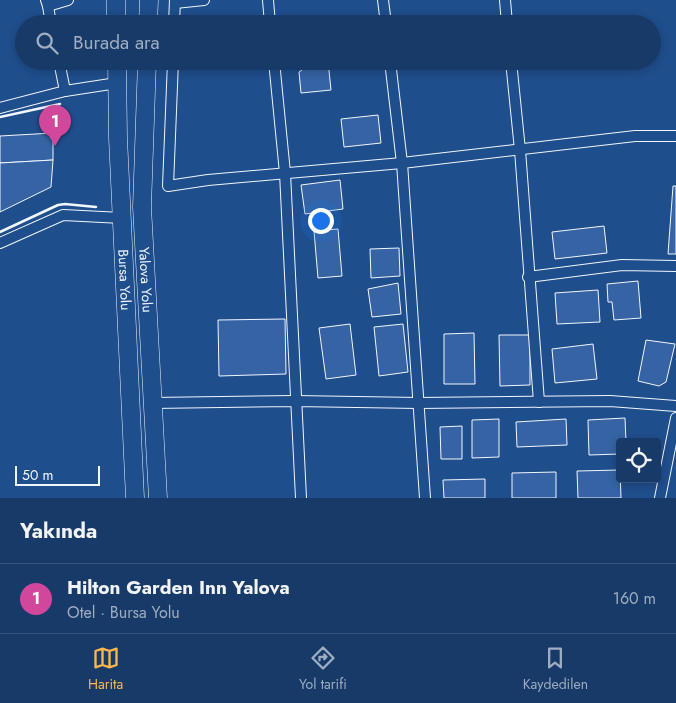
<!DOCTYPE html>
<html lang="tr">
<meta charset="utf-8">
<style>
body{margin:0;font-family:Jost,sans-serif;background:#20416f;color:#f1f3f6}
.controls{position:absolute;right:15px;bottom:15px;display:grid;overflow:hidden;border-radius:5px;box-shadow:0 2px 8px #0003}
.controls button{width:45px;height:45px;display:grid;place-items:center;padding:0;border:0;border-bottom:1px solid #36547d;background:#173a69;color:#f1f3f6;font:25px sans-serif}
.scale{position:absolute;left:15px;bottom:12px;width:85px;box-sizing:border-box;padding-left:5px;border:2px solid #f2f6ff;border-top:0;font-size:14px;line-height:18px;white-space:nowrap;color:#f2f6ff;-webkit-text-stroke:4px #1f4e8c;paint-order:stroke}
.you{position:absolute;left:320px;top:220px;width:18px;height:18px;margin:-12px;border:4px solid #fff;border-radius:50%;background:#1a73e8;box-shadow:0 0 0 8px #1a73e833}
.badge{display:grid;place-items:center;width:32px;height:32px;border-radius:50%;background:#ffb74d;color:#fff;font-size:16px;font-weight:700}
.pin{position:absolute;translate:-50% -41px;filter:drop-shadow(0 1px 2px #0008)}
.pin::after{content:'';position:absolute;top:26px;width:18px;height:15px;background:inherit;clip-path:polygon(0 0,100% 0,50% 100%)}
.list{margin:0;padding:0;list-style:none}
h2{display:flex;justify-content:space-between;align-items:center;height:65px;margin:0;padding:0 20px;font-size:21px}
h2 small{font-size:16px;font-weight:400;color:#9eadc0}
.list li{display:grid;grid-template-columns:32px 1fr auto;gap:15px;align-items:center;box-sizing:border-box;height:70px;padding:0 20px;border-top:1px solid #36547d}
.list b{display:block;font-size:19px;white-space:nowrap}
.list p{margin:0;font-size:16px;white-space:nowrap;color:#9eadc0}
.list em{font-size:16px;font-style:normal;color:#9eadc0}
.icon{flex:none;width:28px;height:28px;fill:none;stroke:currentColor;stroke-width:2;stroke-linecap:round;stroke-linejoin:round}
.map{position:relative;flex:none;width:676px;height:498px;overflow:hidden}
.search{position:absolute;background:#173a69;box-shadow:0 2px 8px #0003;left:15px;right:15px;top:15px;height:55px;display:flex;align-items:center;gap:12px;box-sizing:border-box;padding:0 18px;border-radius:28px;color:#9eadc0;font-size:19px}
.sheet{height:135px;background:#173a69}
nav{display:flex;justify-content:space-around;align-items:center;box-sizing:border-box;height:70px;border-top:1px solid #36547d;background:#173a69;font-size:14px;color:#9eadc0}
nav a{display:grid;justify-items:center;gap:2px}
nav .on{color:#ffb74d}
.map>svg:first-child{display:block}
.building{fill:#3563a3;stroke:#f2f6ff}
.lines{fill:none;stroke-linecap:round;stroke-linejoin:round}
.minor-casing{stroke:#f2f6ff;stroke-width:12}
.trunk-casing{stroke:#f2f6ff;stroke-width:19}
.minor{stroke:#1f4e8c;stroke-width:10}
.trunk{stroke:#1f4e8c;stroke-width:18}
.wall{stroke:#f2f6ff;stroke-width:2.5}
.labels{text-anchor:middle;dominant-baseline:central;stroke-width:4;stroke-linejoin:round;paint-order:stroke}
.street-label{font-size:14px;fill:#f2f6ff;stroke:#1f4e8c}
</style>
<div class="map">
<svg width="676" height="498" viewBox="0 0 676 498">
<rect width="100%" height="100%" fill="#1f4e8c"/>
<!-- building -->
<g class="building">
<path d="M328,61L331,90L301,93L299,72L302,70V64L305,61Z"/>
<path d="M378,115L381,143L344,147L341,119Z"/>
<path d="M53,133V160L0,163V136Z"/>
<path d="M53,160L51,187L0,212V163Z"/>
<path d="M340,180L343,209L305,214L301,185Z"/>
<path d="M673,186H676V254H668Z"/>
<path d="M604,226L607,253L555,259L552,232Z"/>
<path d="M338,229L342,276L318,278L314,231Z"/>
<path d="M399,248L400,276L371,278L370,249Z"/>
<path d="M638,281L641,318L614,320L612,302H608L607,284Z"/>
<path d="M398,283L401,314L372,317L368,289Z"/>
<path d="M598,290L600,322L557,324L555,293Z"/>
<path d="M285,319L286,374L219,376L218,320Z"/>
<path d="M350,324L356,375L326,379L319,328Z"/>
<path d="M403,324L408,372L379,376L374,327Z"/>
<path d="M474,333L475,384H444V334Z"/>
<path d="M499,335H530V385L500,386Z"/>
<path d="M646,340L675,344L666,382L659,386L638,381Z"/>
<path d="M593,344L597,379L555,383L552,349Z"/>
<path d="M625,418L626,442H620V454L589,455L588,420Z"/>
<path d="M499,419V457L472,458V420Z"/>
<path d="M566,419L567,445L517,447L516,422Z"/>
<path d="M462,426V459H441L440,427Z"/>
<path d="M620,470L621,498H578L577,471Z"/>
<path d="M556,472V498H512V473Z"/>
<path d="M485,479V498H444L443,480Z"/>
</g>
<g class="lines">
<defs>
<g id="minor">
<path d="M46,0L48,6L68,0"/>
<path d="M268,0L270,24"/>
<path d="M383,0L386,24"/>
<path d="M505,0L507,24"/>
<path d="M175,3L204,0"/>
<path d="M48,6L51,24"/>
<path d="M174,24L175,0"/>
<path d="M59,61L65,91"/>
<path d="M173,61L168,186L208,180L402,163L635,136H676"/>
<path d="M274,61L285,173L301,498"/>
<path d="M390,61L402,163L425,498"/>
<path d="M511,61L520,150L539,402"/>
<path d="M0,108L65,91L117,83"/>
<path d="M0,243L63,215L122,218"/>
<path d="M528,277L622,265L676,266"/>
<path d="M152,403L295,401L418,403L610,401L676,406"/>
<path d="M660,498L676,418"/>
</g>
<g id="trunk">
<path d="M116,0V24"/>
<path d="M148,24L149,0"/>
<path id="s1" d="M117,61L118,138L135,498"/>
<path id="s2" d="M147,61L142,207L158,498"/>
</g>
</defs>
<!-- minor casing -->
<use href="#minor" class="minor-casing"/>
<!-- trunk casing -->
<use href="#trunk" class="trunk-casing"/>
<!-- minor -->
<use href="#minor" class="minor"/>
<!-- trunk -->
<use href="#trunk" class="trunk"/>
<!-- wall -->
<g class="wall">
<path d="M0,117L60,104"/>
<path d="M0,232L58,205L65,204L96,207"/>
</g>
</g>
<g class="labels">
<!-- street labels -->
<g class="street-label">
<text stroke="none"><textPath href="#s1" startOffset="219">Bursa Yolu</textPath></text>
<text stroke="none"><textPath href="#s2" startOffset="219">Yalova Yolu</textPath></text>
</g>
</g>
</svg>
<div class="controls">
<button><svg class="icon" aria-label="locate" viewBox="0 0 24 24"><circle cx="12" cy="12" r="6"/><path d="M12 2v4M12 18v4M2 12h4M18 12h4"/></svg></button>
</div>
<div class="scale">50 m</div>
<div class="you"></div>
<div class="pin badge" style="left:55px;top:146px;background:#d1479c">1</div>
<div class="search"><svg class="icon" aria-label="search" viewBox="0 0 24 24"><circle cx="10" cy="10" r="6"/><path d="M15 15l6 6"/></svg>Burada ara</div>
</div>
<section class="sheet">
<h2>Yakında<small></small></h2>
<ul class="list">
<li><span class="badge" style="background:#d1479c">1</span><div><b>Hilton Garden Inn Yalova</b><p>Otel · Bursa Yolu</p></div><em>160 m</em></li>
</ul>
</section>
<nav>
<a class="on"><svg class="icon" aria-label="map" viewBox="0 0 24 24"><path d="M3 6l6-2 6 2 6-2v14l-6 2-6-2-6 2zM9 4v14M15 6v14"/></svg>Harita</a>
<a><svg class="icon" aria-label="directions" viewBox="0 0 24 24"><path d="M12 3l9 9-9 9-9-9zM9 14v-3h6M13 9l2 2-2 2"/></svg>Yol tarifi</a>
<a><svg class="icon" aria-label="saved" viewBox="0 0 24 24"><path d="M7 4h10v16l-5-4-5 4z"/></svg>Kaydedilen</a>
</nav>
